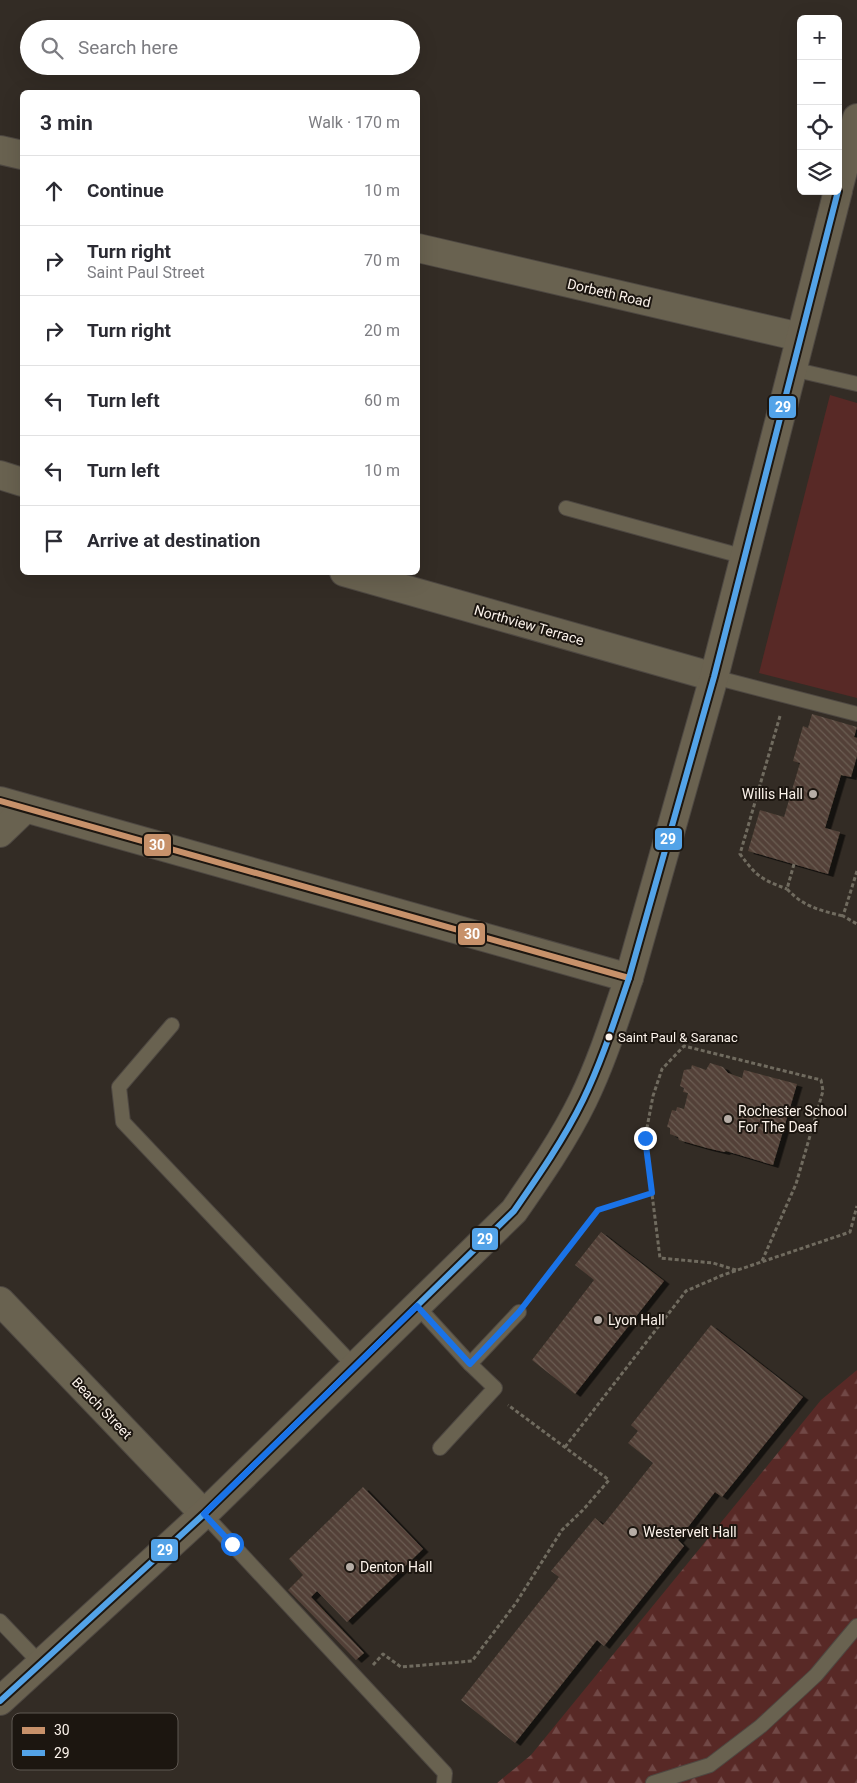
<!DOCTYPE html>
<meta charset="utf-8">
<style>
body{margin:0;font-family:Roboto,sans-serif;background:#f2f2f3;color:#2b2b33}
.controls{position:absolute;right:15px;top:15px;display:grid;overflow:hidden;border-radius:8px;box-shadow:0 5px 20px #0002}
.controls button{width:45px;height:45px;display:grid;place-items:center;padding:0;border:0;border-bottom:1px solid #e1e1e2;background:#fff;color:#2b2b33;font:25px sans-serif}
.stop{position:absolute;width:15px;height:15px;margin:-11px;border:4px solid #1a73e8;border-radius:50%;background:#fff}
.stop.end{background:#1a73e8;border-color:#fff;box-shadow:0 1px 5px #0008}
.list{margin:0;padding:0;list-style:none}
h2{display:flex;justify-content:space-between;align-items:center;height:65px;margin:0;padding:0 20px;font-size:21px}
h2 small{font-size:16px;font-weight:400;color:#7c7c81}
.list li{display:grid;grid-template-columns:32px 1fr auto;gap:15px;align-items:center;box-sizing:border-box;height:70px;padding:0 20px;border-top:1px solid #e1e1e2}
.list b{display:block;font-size:19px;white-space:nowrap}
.list p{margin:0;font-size:16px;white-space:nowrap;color:#7c7c81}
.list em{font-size:16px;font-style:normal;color:#7c7c81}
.icon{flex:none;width:28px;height:28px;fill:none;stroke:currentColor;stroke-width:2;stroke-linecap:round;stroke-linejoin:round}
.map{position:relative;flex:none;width:857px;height:1783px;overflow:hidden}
.search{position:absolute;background:#fff;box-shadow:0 5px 20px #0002;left:20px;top:20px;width:400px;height:55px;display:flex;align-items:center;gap:12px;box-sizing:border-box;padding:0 18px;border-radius:28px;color:#7c7c81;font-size:19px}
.panel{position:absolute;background:#fff;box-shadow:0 5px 20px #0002;left:20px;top:90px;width:400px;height:485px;border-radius:8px}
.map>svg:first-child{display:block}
.forest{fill:url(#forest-firs)}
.pitch{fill:#582926}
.building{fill:url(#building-back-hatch);filter:url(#shadow)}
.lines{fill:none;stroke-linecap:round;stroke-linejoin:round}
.lane-casing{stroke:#4e4842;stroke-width:16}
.street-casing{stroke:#4e4842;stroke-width:30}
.secondary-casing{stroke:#4e4842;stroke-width:30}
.path{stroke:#706b5f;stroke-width:3;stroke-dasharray:4 2.5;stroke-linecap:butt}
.lane{stroke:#696250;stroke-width:14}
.street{stroke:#696250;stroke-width:28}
.secondary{stroke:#6a6250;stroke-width:28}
.bus-1-casing{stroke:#1c1610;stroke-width:10}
.bus-2-casing{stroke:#1c1610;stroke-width:10}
.bus-1{stroke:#c7916a;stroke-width:6}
.bus-2{stroke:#53a3e8;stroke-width:6}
.route{stroke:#1a73e8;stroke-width:6}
.poi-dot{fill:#b6ada6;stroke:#1c1610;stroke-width:2}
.bus-dot{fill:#fcf3eb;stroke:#1c1610;stroke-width:2}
.labels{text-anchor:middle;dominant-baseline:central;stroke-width:4;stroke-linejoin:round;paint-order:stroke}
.bus-label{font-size:13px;fill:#fcf3eb;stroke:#1c1610;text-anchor:start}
.street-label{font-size:14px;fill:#fcf3eb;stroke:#1c1610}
.poi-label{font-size:14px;fill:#fcf3eb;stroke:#1c1610;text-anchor:start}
.key{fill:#1c1610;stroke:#5f5852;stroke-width:1}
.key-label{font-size:14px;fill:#fcf3eb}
.line-badge{stroke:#1c1610;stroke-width:2}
.badge-label{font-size:14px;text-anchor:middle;font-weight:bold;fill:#fff}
</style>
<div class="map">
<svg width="857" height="1783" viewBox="0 0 857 1783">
<defs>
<pattern id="forest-firs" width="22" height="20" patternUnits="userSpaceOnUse" patternTransform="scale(1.25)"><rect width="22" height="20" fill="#582926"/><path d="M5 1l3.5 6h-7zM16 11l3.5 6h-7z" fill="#714846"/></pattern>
<pattern id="building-back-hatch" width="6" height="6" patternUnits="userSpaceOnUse" patternTransform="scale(1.25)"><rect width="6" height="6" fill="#524137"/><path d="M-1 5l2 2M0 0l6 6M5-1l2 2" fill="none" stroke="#6c5d54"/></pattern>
<filter id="shadow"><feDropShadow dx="5.5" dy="3" stdDeviation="0" flood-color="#0009"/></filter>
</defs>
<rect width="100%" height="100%" fill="#332c25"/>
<!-- forest -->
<path class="forest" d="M857,1370V1783H497L531,1755L821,1400Z"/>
<!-- pitch -->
<path class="pitch" d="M830,395L857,403V698L759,673Z"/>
<!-- building -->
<g class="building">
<path d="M812,714L857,727L854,737L857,738V756L851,777L841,775L825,828L840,832L828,874L748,851L760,810L784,817L800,763L793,761L803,726L808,728Z"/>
<path d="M710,1063L723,1067L728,1073L742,1078L744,1070L797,1084L773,1165L726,1151L724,1152L707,1148L679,1140L678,1137L670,1134V1128L667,1127L672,1110L676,1111L677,1107L684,1109L688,1093L683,1092L684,1088L680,1086L684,1070L691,1069L692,1065L706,1070Z"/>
<path d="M601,1232L664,1281L575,1394L532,1360L594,1280L575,1265Z"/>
<path d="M711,1325L803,1397L722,1497L715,1492L678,1540L684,1546L604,1646L597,1640L515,1743L461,1700L559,1577L551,1571L595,1518L603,1525L653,1463L628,1443L638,1431L631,1425Z"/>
<path d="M363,1487L423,1549L347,1622L317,1591L311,1597L364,1653L356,1660L288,1590L303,1575L289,1559Z"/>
</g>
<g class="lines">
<defs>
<g id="lane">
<path d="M792,369L857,384"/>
<path d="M566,508L745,557"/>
<path d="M714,677L857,714"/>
<path d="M172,1025L119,1087L123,1122L355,1367"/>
<path d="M417,1306L470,1364"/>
<path d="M440,1448L495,1388L470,1364L519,1312"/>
<path d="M204,1514L445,1773L444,1783"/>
<path d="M0,1621L41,1664"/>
<path d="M653,1783L710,1765L761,1726L816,1675L857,1626"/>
</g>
<g id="street">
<path d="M0,150L22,155"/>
<path d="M418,248L800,337"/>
<path d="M0,475L22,482"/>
<path d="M344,572L714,677"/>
<path d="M0,801L629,978"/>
<path d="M0,833L25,809"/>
<path d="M0,1301L204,1514"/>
</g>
<g id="secondary">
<path d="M838,190L857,118"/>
<path d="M0,1701L204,1514L514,1211C539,1175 564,1139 583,1100C602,1061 615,1019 629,978L714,677L838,191"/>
</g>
</defs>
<!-- lane casing -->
<use href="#lane" class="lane-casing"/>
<!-- street casing -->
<use href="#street" class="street-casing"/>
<!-- secondary casing -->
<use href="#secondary" class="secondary-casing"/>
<!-- path -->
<g class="path">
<path d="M780,716L740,854C757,877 761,879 787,889"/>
<path d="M794,864L787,889C804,907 819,910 843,916"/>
<path d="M857,871L843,916L857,924"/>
<path d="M736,1270L713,1263L660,1258L645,1138L653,1096L662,1069L684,1046L821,1080L823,1091L796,1184L762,1261"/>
<path d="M532,1295L598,1210L652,1193"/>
<path d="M565,1447L686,1291L723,1275L850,1232L857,1206"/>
<path d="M373,1665L383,1654L401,1667L472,1661L516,1603L562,1530L583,1510L609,1480L508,1405"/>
</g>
<!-- lane -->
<use href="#lane" class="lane"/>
<!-- street -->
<use href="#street" class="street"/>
<!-- secondary -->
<use href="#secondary" class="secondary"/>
<defs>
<path id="bus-1" d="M0,801L629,978"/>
<path id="bus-2" d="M0,1701L204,1514L514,1211C539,1175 564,1139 583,1100C602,1061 615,1019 629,978L714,677L838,191"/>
</defs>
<!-- bus-1 casing -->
<use href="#bus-1" class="bus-1-casing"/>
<!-- bus-2 casing -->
<use href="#bus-2" class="bus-2-casing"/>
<!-- bus-1 -->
<use href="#bus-1" class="bus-1"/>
<!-- bus-2 -->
<use href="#bus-2" class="bus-2"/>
</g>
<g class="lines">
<!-- route -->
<path class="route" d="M232,1544L204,1514L417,1306L470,1364L519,1312L598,1210L652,1193L645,1138"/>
</g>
<!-- markers -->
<g class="poi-dot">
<circle cx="813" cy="794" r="5"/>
<circle cx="728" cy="1119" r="5"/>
<circle cx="598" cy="1320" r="5"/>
<circle cx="633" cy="1532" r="5"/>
<circle cx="350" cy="1567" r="5"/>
</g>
<circle class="bus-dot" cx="609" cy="1037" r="4.5"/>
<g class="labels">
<!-- bus labels -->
<g class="bus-label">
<text x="618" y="1037">Saint Paul &amp; Saranac</text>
</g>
<!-- street labels -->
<g class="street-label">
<text transform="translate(609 293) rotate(13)">Dorbeth Road</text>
<text transform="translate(529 625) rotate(16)">Northview Terrace</text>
<text transform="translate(102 1408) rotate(46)">Beach Street</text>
</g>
<!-- poi labels -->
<g class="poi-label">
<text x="803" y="794" text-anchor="end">Willis Hall</text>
<text x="738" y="1111">Rochester School<tspan x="738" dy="16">For The Deaf</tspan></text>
<text x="608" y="1320">Lyon Hall</text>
<text x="643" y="1532">Westervelt Hall</text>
<text x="360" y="1567">Denton Hall</text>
</g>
</g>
<!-- legend -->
<rect x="12" y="1713" width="166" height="57" rx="8" class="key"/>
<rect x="22" y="1727" width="23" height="7" fill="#c7916a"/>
<rect x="22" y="1750" width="23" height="6" fill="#53a3e8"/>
<g class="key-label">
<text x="54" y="1735">30</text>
<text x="54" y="1758">29</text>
</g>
<g class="line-badge">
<rect x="768" y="395" width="29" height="24" rx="5" fill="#53a3e8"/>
<rect x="654" y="827" width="29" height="24" rx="5" fill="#53a3e8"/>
<rect x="143" y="833" width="29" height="24" rx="5" fill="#c7916a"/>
<rect x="457" y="922" width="29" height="24" rx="5" fill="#c7916a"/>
<rect x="471" y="1227" width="28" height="24" rx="5" fill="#53a3e8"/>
<rect x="150" y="1538" width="29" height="24" rx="5" fill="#53a3e8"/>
</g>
<g class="badge-label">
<text x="783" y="412">29</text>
<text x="668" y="844">29</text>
<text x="157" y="850">30</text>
<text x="472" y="939">30</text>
<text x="485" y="1244">29</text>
<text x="165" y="1555">29</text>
</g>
</svg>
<div class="controls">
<button>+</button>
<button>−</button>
<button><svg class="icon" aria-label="locate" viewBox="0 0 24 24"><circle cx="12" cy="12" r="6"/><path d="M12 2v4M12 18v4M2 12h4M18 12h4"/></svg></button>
<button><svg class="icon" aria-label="layers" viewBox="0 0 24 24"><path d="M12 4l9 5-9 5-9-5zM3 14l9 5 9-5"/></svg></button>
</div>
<div class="stop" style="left:232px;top:1544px"></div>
<div class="stop end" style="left:645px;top:1138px"></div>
<div class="search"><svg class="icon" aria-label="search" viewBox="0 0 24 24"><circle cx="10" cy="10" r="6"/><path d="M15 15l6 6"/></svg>Search here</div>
<section class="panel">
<h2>3 min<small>Walk · 170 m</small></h2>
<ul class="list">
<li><svg class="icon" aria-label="ahead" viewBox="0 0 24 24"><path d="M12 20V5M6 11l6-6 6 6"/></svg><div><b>Continue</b></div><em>10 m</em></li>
<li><svg class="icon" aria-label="right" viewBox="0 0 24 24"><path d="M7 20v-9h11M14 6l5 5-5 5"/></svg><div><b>Turn right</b><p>Saint Paul Street</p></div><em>70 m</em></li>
<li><svg class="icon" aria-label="right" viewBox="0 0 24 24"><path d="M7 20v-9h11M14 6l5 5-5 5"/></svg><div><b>Turn right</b></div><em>20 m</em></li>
<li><svg class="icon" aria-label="left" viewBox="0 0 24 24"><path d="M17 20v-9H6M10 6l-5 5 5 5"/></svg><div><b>Turn left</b></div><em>60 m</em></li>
<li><svg class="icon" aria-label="left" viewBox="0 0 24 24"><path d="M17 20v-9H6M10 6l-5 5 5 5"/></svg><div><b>Turn left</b></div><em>10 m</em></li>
<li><svg class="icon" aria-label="arrive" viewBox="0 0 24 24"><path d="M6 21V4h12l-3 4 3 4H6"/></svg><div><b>Arrive at destination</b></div></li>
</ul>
</section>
</div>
